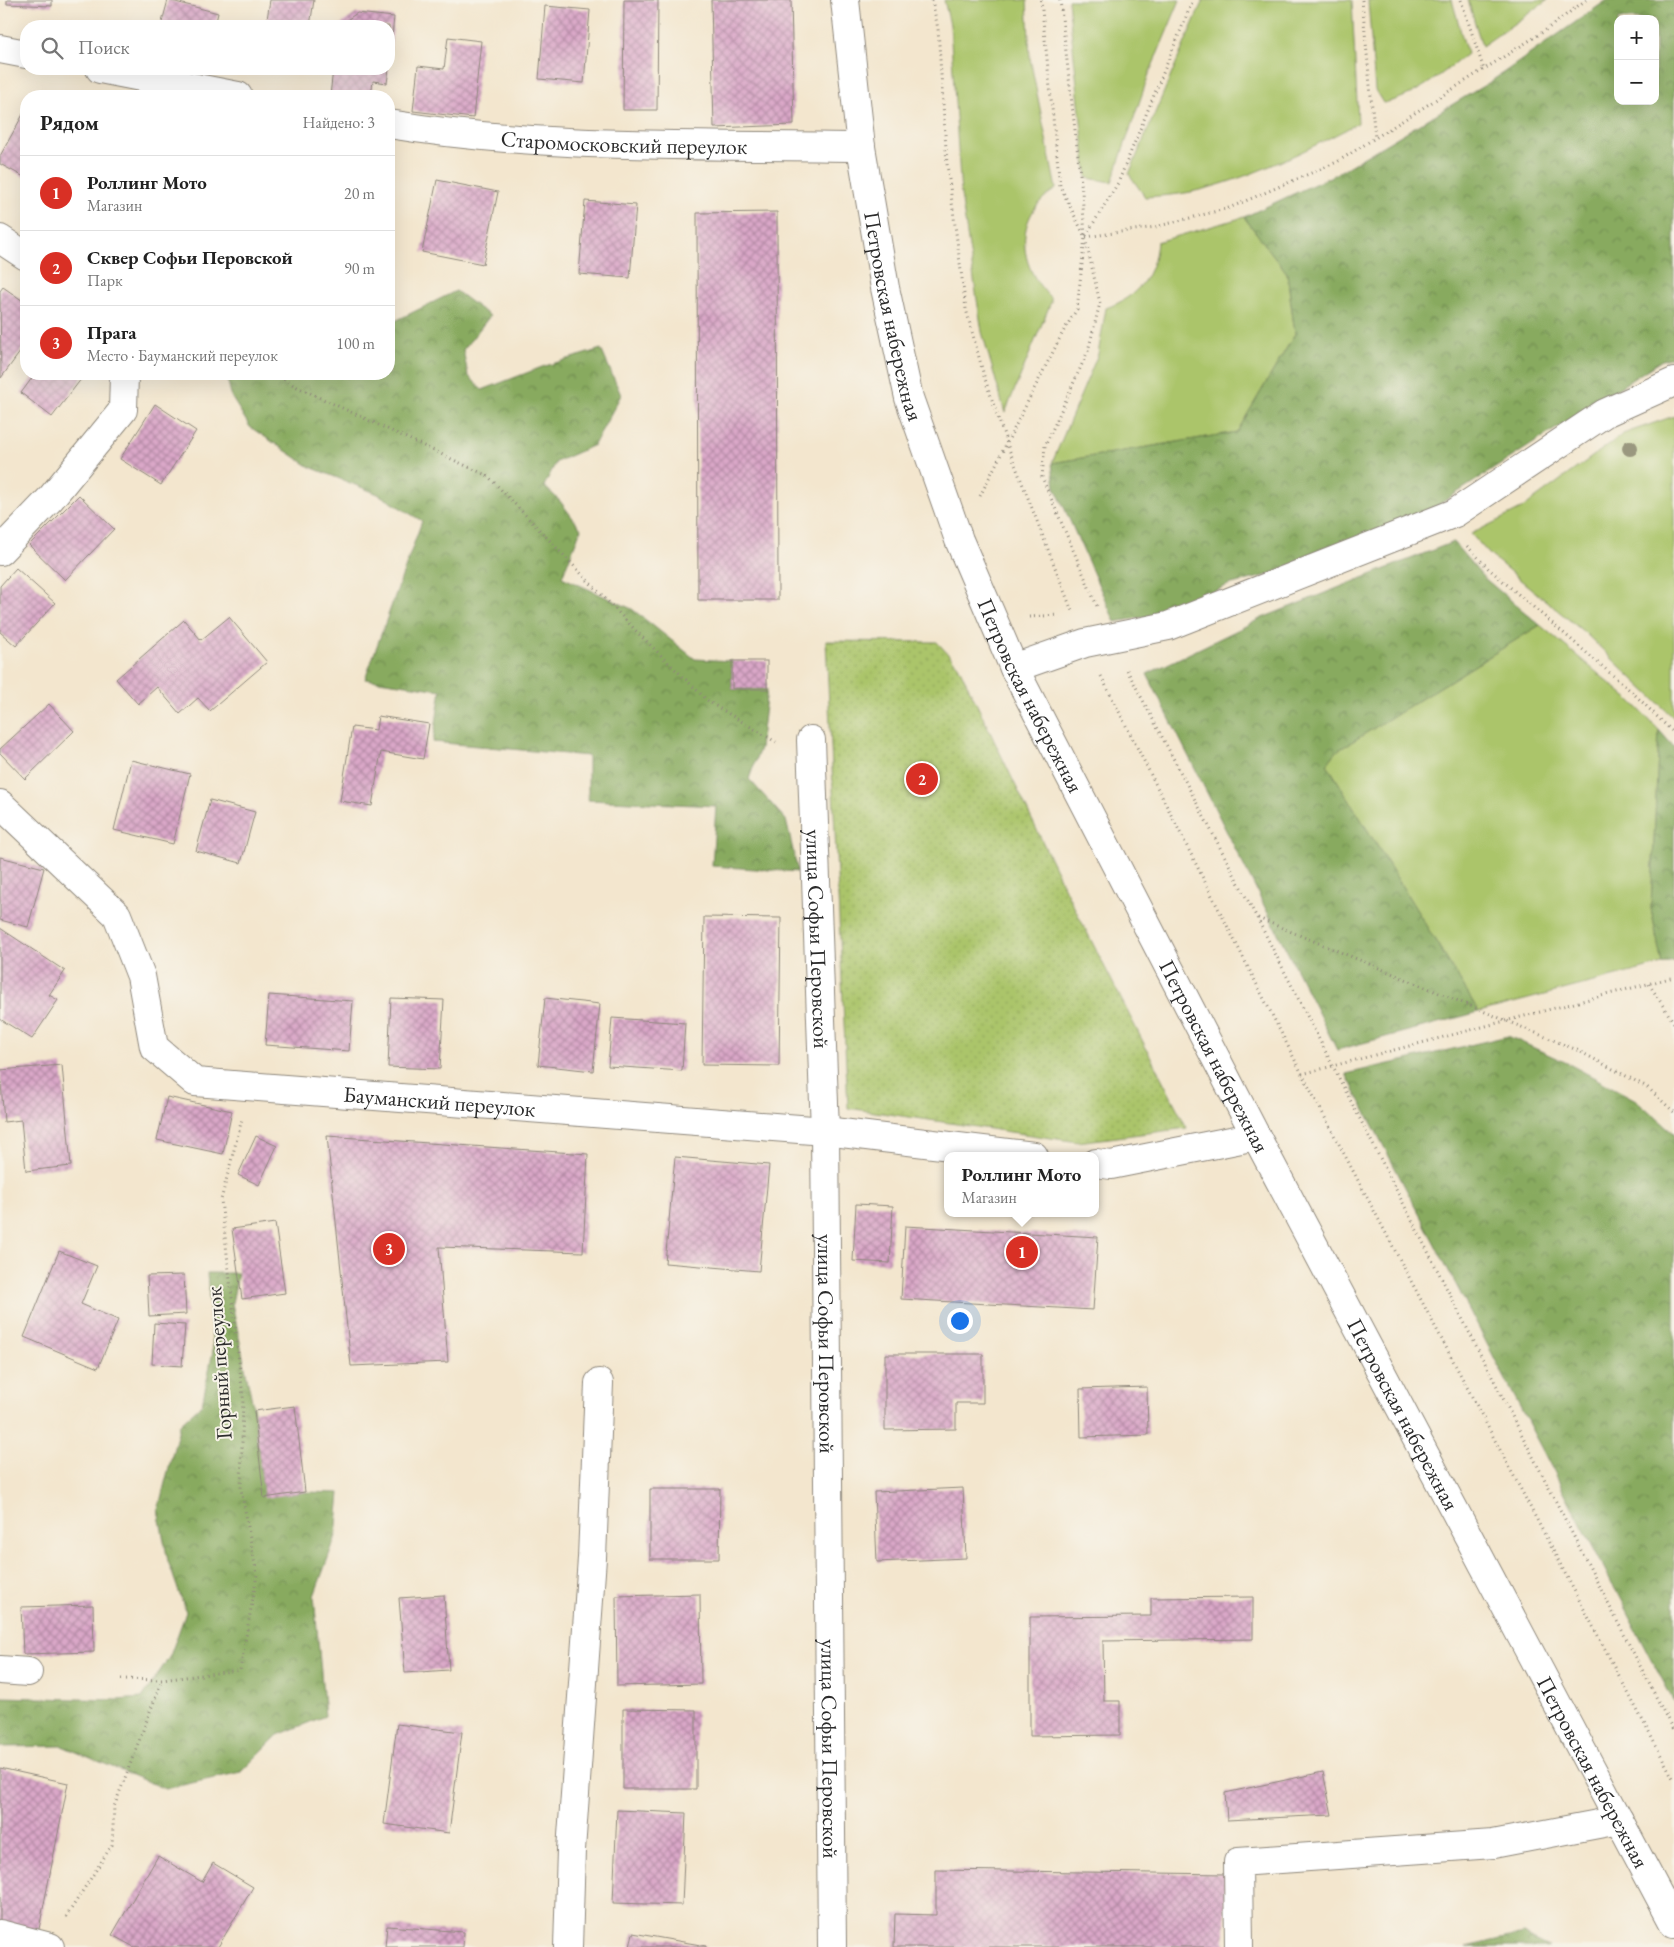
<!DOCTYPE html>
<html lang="ru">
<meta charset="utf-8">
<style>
body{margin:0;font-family:"EB Garamond",serif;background:#f2f2f2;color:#222}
.controls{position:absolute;right:15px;top:15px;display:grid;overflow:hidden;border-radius:10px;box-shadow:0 5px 20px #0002}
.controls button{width:45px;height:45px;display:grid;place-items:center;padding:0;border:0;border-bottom:1px solid #e0e0e0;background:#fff;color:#222;font:25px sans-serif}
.you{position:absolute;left:959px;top:1320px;width:18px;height:18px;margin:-12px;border:4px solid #fff;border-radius:50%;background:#1a73e8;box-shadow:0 0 0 8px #1a73e833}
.badge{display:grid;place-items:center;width:32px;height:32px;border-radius:50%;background:#d93025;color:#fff;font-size:16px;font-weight:700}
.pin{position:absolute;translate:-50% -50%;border:2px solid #fff;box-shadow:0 1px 5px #0006}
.popup{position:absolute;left:944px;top:1152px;width:155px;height:65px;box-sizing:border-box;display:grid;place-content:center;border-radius:10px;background:#fff;filter:drop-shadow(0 1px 4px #0005);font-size:16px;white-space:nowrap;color:#767676}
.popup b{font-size:19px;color:#222}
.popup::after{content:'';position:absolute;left:50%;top:100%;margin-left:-10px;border:10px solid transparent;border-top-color:#fff}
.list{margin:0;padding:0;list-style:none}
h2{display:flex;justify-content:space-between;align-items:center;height:65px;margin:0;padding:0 20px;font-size:21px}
h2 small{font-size:16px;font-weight:400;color:#767676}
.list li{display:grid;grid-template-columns:32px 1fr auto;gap:15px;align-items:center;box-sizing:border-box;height:75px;padding:0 20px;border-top:1px solid #e0e0e0}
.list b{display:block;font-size:19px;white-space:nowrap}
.list p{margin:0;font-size:16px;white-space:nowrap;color:#767676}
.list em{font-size:16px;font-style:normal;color:#767676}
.icon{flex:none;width:28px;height:28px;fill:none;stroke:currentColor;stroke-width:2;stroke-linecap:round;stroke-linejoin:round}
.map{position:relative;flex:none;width:1674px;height:1947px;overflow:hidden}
.search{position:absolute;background:#fff;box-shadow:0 5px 20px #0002;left:20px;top:20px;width:375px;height:55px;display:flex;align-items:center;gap:12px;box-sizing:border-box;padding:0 18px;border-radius:20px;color:#767676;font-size:19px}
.panel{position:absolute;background:#fff;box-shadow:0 5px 20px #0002;left:20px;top:90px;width:375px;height:290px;border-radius:20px}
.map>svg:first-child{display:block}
.green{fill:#abc56b;stroke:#6b784b}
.forest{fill:url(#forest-crowns);stroke:#5a6a45;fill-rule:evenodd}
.park{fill:url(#park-dots);stroke:#6b784b}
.building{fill:url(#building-cross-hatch)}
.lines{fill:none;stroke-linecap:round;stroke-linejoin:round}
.minor-casing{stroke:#8f887c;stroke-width:30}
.major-casing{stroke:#8f887c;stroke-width:30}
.path{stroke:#8f887c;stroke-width:3;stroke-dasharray:1 4;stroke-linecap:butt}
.minor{stroke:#fff;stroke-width:28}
.major{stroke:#fff;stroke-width:28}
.tree{fill:#9a987f}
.labels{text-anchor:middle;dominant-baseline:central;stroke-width:4;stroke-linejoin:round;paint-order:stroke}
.street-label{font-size:22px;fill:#2b2b2b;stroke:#f7f3e8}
</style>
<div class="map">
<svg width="1674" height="1947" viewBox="0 0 1674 1947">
<defs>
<pattern id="forest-crowns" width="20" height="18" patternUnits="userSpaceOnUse" patternTransform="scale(1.25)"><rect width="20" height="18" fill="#88aa5f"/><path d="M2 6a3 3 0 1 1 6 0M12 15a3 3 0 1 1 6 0" fill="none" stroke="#6f8b4f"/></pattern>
<pattern id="park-dots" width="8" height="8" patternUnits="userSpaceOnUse" patternTransform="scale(1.25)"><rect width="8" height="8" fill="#abc56b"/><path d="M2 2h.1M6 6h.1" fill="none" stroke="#93a95d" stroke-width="1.8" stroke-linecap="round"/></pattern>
<pattern id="building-cross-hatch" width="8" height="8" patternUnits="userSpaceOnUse" patternTransform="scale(1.25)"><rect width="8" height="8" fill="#daa7c8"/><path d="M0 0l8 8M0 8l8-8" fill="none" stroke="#b188a3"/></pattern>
</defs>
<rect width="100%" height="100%" fill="#f7f3e8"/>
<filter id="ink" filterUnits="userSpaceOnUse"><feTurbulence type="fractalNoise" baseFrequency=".02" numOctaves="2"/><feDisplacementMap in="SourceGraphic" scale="10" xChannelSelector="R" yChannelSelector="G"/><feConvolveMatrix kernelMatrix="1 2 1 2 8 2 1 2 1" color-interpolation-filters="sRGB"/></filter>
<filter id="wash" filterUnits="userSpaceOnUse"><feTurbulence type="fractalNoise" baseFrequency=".0096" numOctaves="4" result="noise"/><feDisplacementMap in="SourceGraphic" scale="20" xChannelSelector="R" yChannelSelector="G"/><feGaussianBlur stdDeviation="1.12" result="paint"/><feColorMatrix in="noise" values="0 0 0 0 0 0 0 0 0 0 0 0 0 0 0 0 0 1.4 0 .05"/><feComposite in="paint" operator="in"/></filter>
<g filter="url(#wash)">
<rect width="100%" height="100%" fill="#f3e6ce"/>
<!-- green -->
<g class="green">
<path d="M944,0H1027L1030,58L1056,189C1013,215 1017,266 1051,298V302L1005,413L982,332L961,195L950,25Z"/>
<path d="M1068,0H1180L1149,74L1112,182L1087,178Z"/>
<path d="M1203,0H1352L1358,123C1308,150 1247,180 1191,192C1176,195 1160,196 1145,197L1129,174Z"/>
<path d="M1368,0H1452L1467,54C1441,74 1416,97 1383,103L1375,90Z"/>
<path d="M1468,0H1548L1482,46Z"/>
<path d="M1244,217L1287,273L1295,334L1237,432L1052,463L1098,354L1106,308C1138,297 1154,275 1157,242Z"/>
<path d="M1674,416V718L1584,632L1490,555L1471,534L1521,509L1623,434Z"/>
<path d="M1540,625L1631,701L1659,730L1651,908L1662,964L1479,1012L1327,764L1337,751Z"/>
</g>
<!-- forest -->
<g class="forest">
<path d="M1607,0H1674V357L1662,360L1438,505L1289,570L1228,585L1168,613L1115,622L1055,487L1052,463L1237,432L1295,334L1287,273L1244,217L1334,175L1490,82ZM1618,19H1655V101H1618Z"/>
<path d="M456,291L490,316L463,350L468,375L482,390L542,367L601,349L621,395L594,445L556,462L544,486L560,501L581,529L562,577L632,609L695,659L732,661V689H767L760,748L749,779L786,820L798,872L712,866L716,806L588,800V756L433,742L441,690L365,679L422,521L378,494L310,467L250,427L232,398L226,374H389V324Z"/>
<path d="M1453,542L1483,577L1540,625L1337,751L1327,764L1479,1012L1337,1050L1147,674L1262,618Z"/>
<path d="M1659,730L1674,747V961L1662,964L1651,908Z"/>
<path d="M1508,1036L1567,1063L1636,1100L1674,1133V1702L1346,1074Z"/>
<path d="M207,1273H238L232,1303L254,1411L264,1497L305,1492L340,1493L336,1536L314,1596L325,1716L278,1735L241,1772L165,1789L62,1746L0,1747V1697L117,1700L142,1698L170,1656L186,1612L168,1561L158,1510L180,1424L202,1404L213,1351Z"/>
<path d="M1523,1934L1549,1947H1466Z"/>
</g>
<!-- park -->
<path class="park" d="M826,641L937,642L958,665L1067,893L1187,1128L1078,1142L848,1108Z"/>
<g id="blocks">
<!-- building -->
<g class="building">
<path d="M7,0H52V6L7,4Z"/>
<path d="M168,0L218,13L215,26H161Z"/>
<path d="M270,0H314L310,26H266Z"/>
<path d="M624,0H658L657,110H623Z"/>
<path d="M711,0H791L794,125L714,128Z"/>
<path d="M545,6L590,10L584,83L539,79Z"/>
<path d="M357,13L394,17L390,56L389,26H338Z"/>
<path d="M448,37L481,41L473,118L413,111L418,66L444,69Z"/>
<path d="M171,69H205L203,77Z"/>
<path d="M333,69H389L387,83L373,81L371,96H330Z"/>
<path d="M26,109V178L0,164V156Z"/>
<path d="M437,180L498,192L483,264L422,252Z"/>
<path d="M585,201L636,205L630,278L579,274Z"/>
<path d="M777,212L778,600H698L697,213Z"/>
<path d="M3,287L26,303V344L1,378L0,291Z"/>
<path d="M35,374H85L52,417L21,393Z"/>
<path d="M155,404L196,431L161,485L120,459Z"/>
<path d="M79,495L114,529L65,580L29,545Z"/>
<path d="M16,568L55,603L16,646L0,632V586Z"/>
<path d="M229,617L267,662L210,711L198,698L180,714L157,687L138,704L116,679L184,620L201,640Z"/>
<rect x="732" y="661" width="35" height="28"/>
<path d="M49,704L74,731L25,779L0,753V749Z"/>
<path d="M378,716L429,724L423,759L381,752L372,806L340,801L352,727L376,730Z"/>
<path d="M131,760L190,774L173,844L114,830Z"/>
<path d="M210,800L255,812L241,863L196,851Z"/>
<path d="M0,857L44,868L28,927L0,920Z"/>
<path d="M704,917L781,918L779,1066L702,1065Z"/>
<path d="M0,928L65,971L49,995L58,1000L32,1039L0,1019Z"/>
<path d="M269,995L353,1001L349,1051L265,1045Z"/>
<path d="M391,998L444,1000L440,1069L388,1067Z"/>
<path d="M545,998L600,1004L593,1071L538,1065Z"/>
<path d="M612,1018L685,1023L682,1071L608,1066Z"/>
<path d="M62,1065L71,1166L26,1171L21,1120L4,1122L0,1070Z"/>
<path d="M167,1097L232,1111L223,1154L157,1140Z"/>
<path d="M256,1136L277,1146L259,1185L238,1175Z"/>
<path d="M327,1136L588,1154L583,1252L439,1247L448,1362L351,1366Z"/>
<path d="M675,1157L769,1165L759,1271L665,1263Z"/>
<path d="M856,1204L893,1206L890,1263L853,1261Z"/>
<path d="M275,1223L285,1293L242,1299L232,1229Z"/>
<path d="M905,1226L1098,1237L1093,1310L901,1299Z"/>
<path d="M59,1251L97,1266L81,1304L118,1320L98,1368L24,1337Z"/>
<path d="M184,1275L186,1314L149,1316L147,1276Z"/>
<path d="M154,1323L185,1325L182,1366L152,1364Z"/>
<path d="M885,1354H983V1403H956V1429L885,1430Z"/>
<path d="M1147,1387L1148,1435L1081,1437L1080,1389Z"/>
<path d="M295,1406L305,1492L264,1498L254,1411Z"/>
<path d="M963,1488L966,1558L877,1562L874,1492Z"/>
<path d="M650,1489H720L719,1559H650Z"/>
<path d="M700,1594L701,1684L617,1686L616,1596Z"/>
<path d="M444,1595L449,1670L405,1673L399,1598Z"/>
<path d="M1253,1597V1639L1103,1641L1104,1701H1120V1735L1030,1736V1617L1151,1616V1598Z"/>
<path d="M93,1605L94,1652L23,1654L21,1607Z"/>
<path d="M623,1709L696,1710V1789H623Z"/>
<path d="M397,1724L462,1732L449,1833L384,1824Z"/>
<path d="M0,1768L68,1783L38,1934L0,1925Z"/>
<path d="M1323,1772L1332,1815L1227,1820L1225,1793Z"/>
<path d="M617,1810L686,1813L682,1905L613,1903Z"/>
<path d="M158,1856L202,1882L213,1863L253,1887L218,1947H134L112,1935Z"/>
<path d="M936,1870L1226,1874L1225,1947H894L895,1914L936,1915Z"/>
<path d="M387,1926L464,1932L463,1947H385Z"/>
<path d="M633,1933L706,1946V1947H630Z"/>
</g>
</g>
</g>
<g filter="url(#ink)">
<use href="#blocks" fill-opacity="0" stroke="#8f887c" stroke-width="1"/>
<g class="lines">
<defs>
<g id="minor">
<path d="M0,49L26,54"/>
<path d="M100,69L238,96"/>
<path id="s1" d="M389,124C544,150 704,144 861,147"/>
<path d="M0,239L26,256"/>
<path d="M0,551L51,498L123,410L124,374"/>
<path d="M1014,668L1085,643L1168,626L1455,513L1605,413L1674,382"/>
<path id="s2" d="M811,740L825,1131L832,1947"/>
<path id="s3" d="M0,804L117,915L141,976L154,1047L195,1082L825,1131L1034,1156"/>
<path d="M1096,1163L1111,1165L1256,1136"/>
<path d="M0,1670L28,1672"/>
<path d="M0,1934L50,1947"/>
<path d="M568,1947L571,1850L592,1558L599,1383"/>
<path d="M1239,1947L1238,1862L1493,1844L1619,1820"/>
</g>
<g id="major">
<path id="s4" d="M845,0L861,147L885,288L909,398L959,540L1014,668L1256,1136L1674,1924"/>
</g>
</defs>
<!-- minor casing -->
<use href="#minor" class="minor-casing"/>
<!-- major casing -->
<use href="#major" class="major-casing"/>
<!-- path -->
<g class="path">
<path d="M932,0L938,29L947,164L966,309L984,376L1007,444L1072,611"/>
<path d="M1041,0L1060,186L1084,235"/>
<path d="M1060,0L1082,191L1085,237L1100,303L1088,351L1045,446L1042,477L1097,606"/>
<path d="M1362,0L1375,139"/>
<path d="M1461,0L1484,70"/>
<path d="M1086,237L1155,227L1229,208L1337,162L1543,32L1586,0"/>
<path d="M275,374L295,386L488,476L639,634L709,702L776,742"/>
<path d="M980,496L1063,332L1077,309L1085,237L1118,183L1193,0"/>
<path d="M1467,546L1489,569L1631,691L1674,733"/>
<path d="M1029,617L1057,615"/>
<path d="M1127,670L1257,918L1674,1732"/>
<path d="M1101,676L1302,1074L1674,1780"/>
<path d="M1258,918L1577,1050L1647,1087L1674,1112"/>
<path d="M1649,984L1674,1023"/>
<path d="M1302,1074L1674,977"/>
<path d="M121,1679L162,1680L240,1670L257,1575L241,1489L243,1397L221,1200L242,1119"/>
<path d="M66,1917L112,1845L114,1807L162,1680"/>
</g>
<!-- minor -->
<use href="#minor" class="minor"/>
<!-- major -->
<use href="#major" class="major"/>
</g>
<!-- trees -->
<circle class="tree" cx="1630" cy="448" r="8"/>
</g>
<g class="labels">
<!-- street labels -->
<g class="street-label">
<text stroke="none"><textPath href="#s1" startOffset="236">Старомосковский переулок</textPath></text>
<text stroke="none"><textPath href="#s4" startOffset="320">Петровская набережная</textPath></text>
<text stroke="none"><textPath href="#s4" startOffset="725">Петровская набережная</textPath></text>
<text stroke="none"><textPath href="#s2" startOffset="199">улица Софьи Перовской</textPath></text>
<text stroke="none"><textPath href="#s4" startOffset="1130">Петровская набережная</textPath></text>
<text stroke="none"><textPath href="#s3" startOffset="598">Бауманский переулок</textPath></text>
<text stroke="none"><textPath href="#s2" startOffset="604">улица Софьи Перовской</textPath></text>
<text transform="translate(219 1363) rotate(-94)">Горный переулок</text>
<text stroke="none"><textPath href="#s4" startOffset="1535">Петровская набережная</textPath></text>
<text stroke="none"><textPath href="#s2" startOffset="1009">улица Софьи Перовской</textPath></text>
<text stroke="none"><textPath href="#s4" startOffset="1940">Петровская набережная</textPath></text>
</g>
</g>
</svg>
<div class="controls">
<button>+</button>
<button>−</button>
</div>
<div class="you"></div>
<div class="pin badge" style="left:1022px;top:1252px">1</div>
<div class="popup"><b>Роллинг Мото</b>Магазин</div>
<div class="pin badge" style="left:922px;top:779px">2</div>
<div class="pin badge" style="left:389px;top:1249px">3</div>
<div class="search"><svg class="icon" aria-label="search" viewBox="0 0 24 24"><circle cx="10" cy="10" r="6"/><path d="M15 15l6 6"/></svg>Поиск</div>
<section class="panel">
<h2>Рядом<small>Найдено: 3</small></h2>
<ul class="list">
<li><span class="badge">1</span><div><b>Роллинг Мото</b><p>Магазин</p></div><em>20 m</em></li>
<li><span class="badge">2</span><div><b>Сквер Софьи Перовской</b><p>Парк</p></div><em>90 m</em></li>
<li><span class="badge">3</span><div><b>Прага</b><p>Место · Бауманский переулок</p></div><em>100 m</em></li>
</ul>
</section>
</div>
